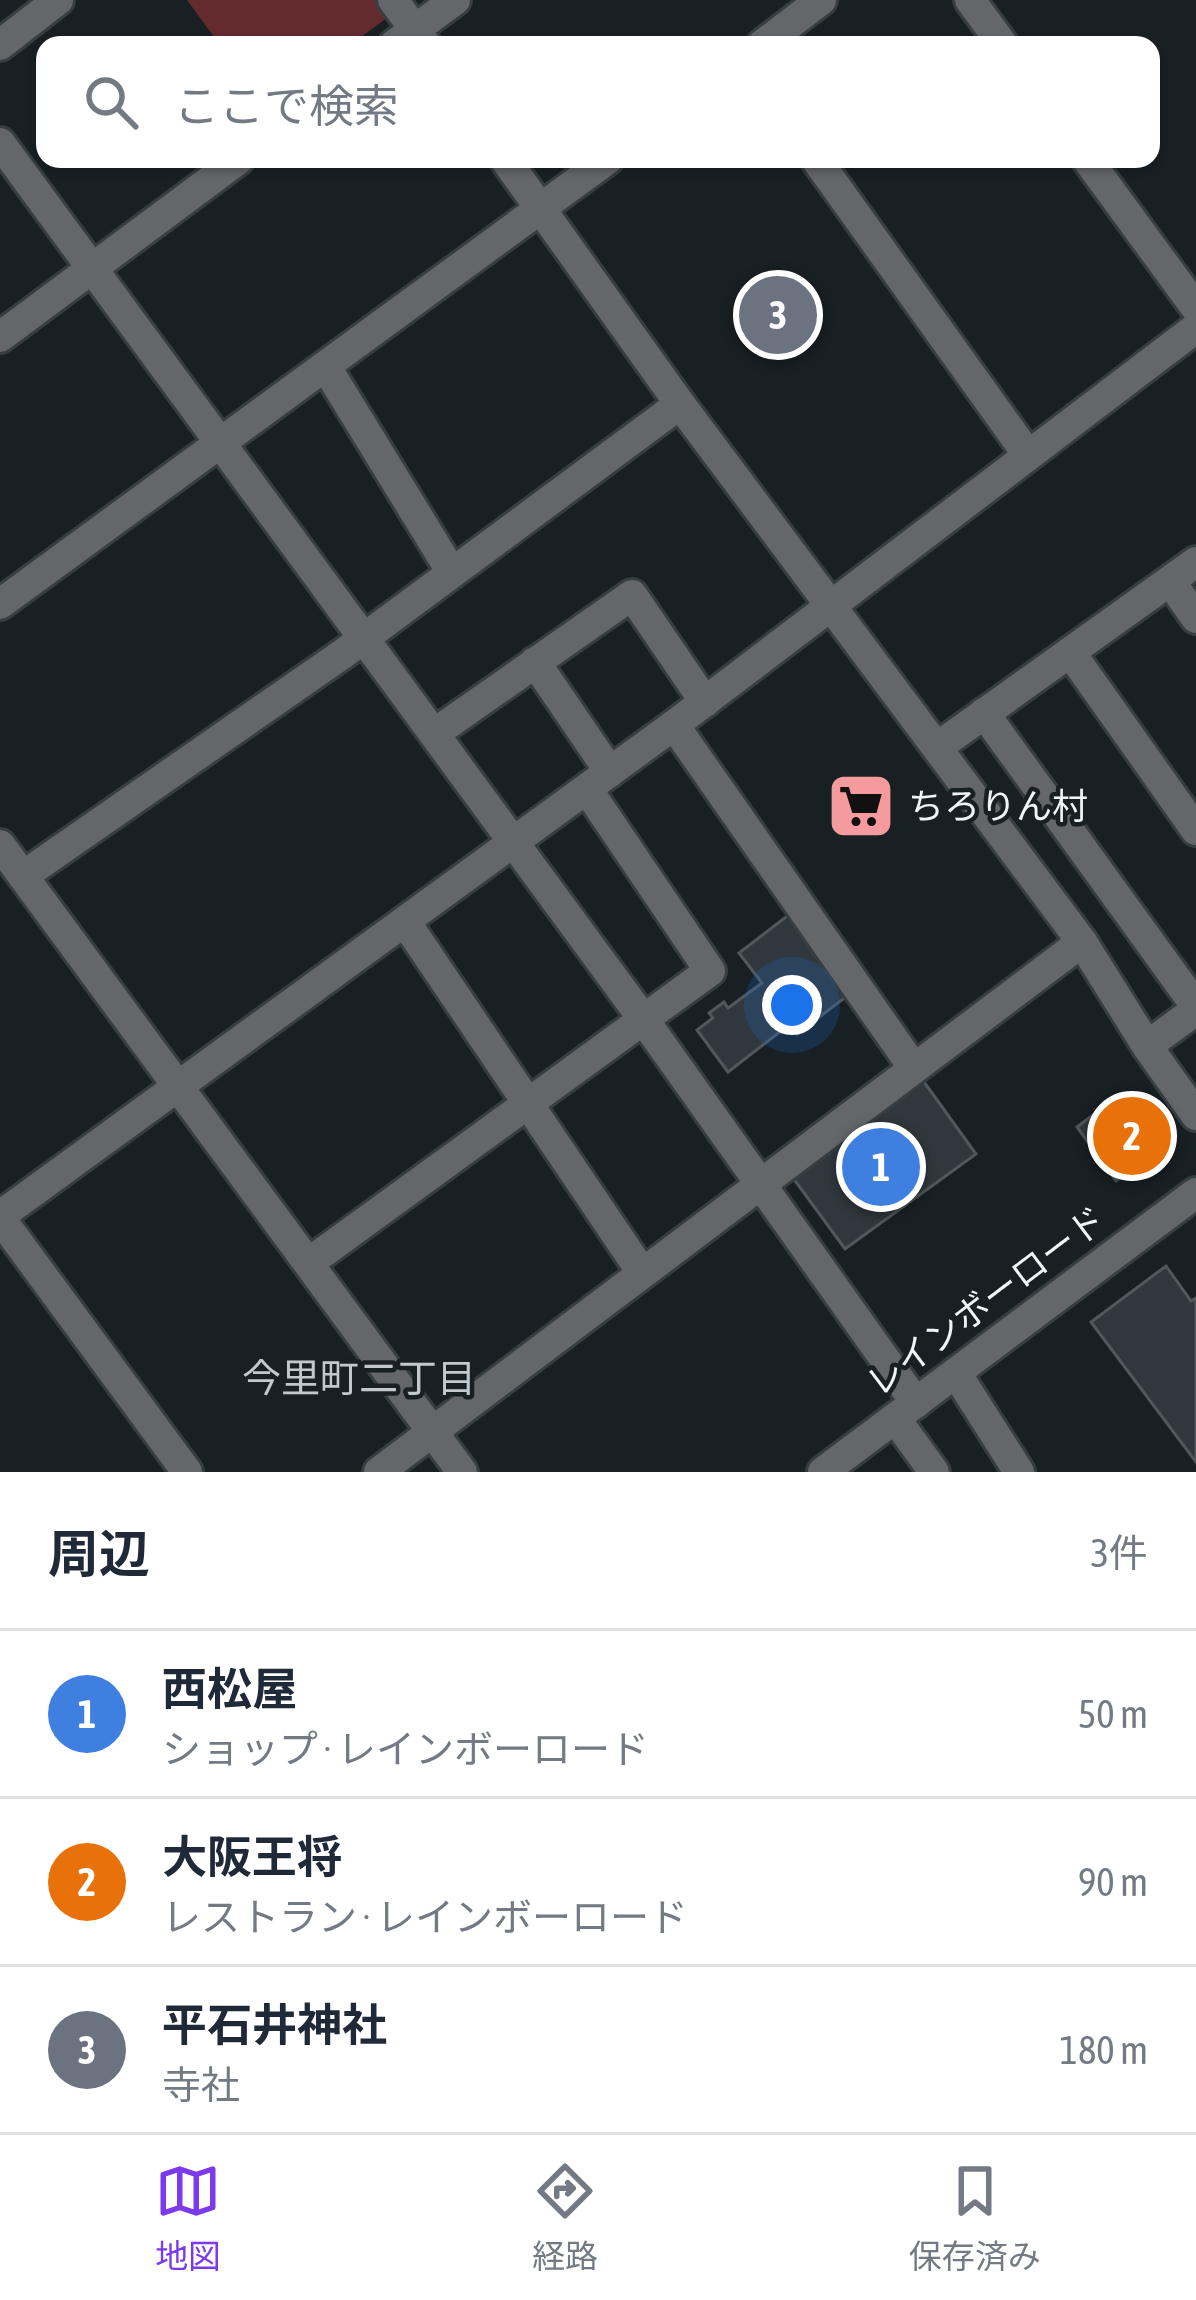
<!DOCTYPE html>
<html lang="ja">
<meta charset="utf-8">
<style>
body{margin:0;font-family:"Asap Condensed","Noto Sans JP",sans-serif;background:#f6f6f7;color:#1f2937}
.you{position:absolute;left:792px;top:1005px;width:42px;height:42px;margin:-30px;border:9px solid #fff;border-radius:50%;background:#1a73e8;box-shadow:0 0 0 18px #1a73e833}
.badge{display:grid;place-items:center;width:78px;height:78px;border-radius:50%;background:#7c3aed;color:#fff;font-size:39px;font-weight:700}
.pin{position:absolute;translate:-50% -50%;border:6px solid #fff;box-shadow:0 3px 12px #0006}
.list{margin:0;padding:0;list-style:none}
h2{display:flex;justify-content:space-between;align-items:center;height:156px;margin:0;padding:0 48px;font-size:51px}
h2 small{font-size:39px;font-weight:400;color:#747a83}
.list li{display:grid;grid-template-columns:78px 1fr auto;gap:36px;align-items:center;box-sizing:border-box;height:168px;padding:0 48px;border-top:3px solid #e0e1e3}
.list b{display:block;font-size:45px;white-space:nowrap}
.list p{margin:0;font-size:39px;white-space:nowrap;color:#747a83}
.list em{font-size:39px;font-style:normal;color:#747a83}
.icon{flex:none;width:66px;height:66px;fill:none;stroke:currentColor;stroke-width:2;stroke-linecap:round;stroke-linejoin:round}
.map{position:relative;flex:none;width:1196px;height:1472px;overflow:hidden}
.search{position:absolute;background:#fff;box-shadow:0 3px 9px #0004;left:36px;right:36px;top:36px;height:132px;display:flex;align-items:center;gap:30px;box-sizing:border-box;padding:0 42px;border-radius:24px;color:#747a83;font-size:45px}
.sheet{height:660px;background:#fff}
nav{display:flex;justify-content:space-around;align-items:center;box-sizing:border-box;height:168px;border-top:3px solid #e0e1e3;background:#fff;font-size:33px;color:#747a83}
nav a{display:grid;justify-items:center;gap:6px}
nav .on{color:#7c3aed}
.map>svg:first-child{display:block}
.green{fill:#642b2f}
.building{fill:#31383d;stroke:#50585d;stroke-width:3}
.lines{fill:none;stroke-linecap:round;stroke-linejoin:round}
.minor-casing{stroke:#373e42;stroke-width:36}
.minor{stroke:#64676a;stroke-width:30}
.labels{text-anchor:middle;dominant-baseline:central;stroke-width:9;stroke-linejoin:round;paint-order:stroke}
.poi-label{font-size:36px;fill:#f0f4f7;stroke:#192024;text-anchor:start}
.street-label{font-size:36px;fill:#f0f4f7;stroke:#192024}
.neighbourhood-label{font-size:39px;fill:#c1c9cf;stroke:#192024}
</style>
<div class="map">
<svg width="1196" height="1472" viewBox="0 0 1196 1472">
<rect width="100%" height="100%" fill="#192024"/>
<!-- green -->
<path class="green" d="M187,0H379L391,15L350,45H220Z"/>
<!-- building -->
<g class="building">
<path d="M791,913L851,993L797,1034L790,1024L728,1072L697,1030L713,1018L709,1013L724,1002L728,1008L762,983L739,953Z"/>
<path d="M919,1075L976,1154L845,1249L788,1171Z"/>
<path d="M1142,1097L1173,1139L1147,1164L1144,1160L1116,1181L1077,1127L1097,1112L1105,1124Z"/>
<path d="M1166,1266L1191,1301L1196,1298V1462L1091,1322Z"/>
</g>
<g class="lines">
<defs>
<g id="minor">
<path d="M393,0L426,45"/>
<path d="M970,0L1003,45"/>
<path d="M0,45L58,0"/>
<path d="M394,45L455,0"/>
<path d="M762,45L821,0"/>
<path d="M0,143L644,1020L916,1403"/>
<path d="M505,159L680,404L1082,942L1147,1046L1196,1115"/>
<path d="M816,159L1028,455"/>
<path d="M1087,159L1196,308"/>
<path d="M0,337L239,159"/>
<path d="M326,367L451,571"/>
<path d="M1170,581L1196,618"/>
<path d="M0,604L608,159"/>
<path d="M1070,652L1196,830"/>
<path d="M535,662L610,772"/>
<path d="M984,713L1196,1006"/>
<path d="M674,725L913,1067"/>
<path d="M435,733L632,595L705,702"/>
<path d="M939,746L1196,562"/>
<path d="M0,845L462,1472"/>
<path d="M23,876L344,653L680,404"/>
<path d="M406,923L641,1271"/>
<path d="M1147,1046L1196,1010"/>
<path d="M0,1216L674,725L1196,328"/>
<path d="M0,1218L187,1472"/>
<path d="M310,1262L710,971L587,789"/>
<path d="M956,1373L1019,1472"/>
<path d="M895,1418L934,1472"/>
<path d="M379,1472L1082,942"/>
<path d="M823,1472L1196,1193"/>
</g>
</defs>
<!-- minor casing -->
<use href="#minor" class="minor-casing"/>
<!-- minor -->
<use href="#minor" class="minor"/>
</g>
<!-- icons -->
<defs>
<symbol id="supermarket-square" viewBox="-11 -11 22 22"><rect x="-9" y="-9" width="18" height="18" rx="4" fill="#f59b9d" stroke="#192024"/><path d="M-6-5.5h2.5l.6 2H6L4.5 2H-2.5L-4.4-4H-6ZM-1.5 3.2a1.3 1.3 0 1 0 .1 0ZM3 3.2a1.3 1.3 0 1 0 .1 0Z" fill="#111"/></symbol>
</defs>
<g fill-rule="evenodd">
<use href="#supermarket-square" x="823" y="768" width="76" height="76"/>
</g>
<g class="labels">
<!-- poi labels -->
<g class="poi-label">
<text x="908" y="806">ちろりん村</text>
</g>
<!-- street labels -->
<g class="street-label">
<text transform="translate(986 1301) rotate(-37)">レインボーロード</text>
</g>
<!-- neighbourhood labels -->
<g class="neighbourhood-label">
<text x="359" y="1378">今里町二丁目</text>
</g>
</g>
</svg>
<div class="you"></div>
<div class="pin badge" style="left:881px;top:1167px;background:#3f7fe0">1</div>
<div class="pin badge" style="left:1132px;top:1136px;background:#e8710a">2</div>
<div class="pin badge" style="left:778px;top:315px;background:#6b7280">3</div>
<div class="search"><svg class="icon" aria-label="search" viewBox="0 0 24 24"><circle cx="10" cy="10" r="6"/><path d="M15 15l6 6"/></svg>ここで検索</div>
</div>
<section class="sheet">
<h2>周辺<small>3件</small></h2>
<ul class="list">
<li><span class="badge" style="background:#3f7fe0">1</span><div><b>西松屋</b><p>ショップ · レインボーロード</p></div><em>50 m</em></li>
<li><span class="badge" style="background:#e8710a">2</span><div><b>大阪王将</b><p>レストラン · レインボーロード</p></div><em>90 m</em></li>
<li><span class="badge" style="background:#6b7280">3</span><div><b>平石井神社</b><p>寺社</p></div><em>180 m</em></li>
</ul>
</section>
<nav>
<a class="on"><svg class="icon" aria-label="map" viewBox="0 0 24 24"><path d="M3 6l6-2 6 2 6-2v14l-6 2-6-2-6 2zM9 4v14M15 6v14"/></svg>地図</a>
<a><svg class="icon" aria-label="directions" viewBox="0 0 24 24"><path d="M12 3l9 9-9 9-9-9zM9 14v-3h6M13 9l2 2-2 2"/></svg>経路</a>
<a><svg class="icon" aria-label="saved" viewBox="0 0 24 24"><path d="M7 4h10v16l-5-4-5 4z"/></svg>保存済み</a>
</nav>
